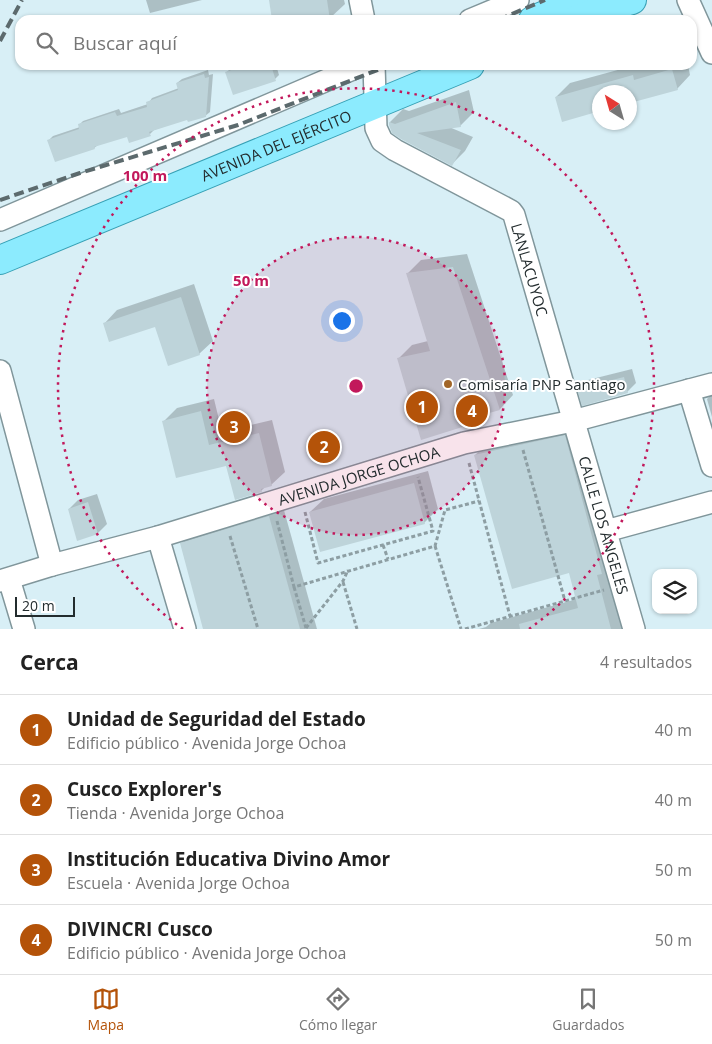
<!DOCTYPE html>
<html lang="es">
<meta charset="utf-8">
<style>
body{margin:0;font-family:"Open Sans",sans-serif;background:#f6f6f6;color:#222}
.controls{position:absolute;right:15px;bottom:15px;display:grid;overflow:hidden;border-radius:10px;box-shadow:0 1px 4px #0004}
.controls button{width:45px;height:45px;display:grid;place-items:center;padding:0;border:0;border-bottom:1px solid #e0e0e0;background:#fff;color:#222;font:25px sans-serif}
.compass{position:absolute;left:592px;top:85px;width:45px;height:45px;border-radius:50%;background:#fff;box-shadow:0 1px 4px #0004;rotate:323deg}
.scale{position:absolute;left:15px;bottom:12px;width:60px;box-sizing:border-box;padding-left:5px;border:2px solid #232c2e;border-top:0;font-size:14px;line-height:18px;white-space:nowrap;color:#232c2e;-webkit-text-stroke:4px #fff;paint-order:stroke}
.you{position:absolute;left:341px;top:320px;width:18px;height:18px;margin:-12px;border:4px solid #fff;border-radius:50%;background:#1a73e8;box-shadow:0 0 0 8px #1a73e833}
.badge{display:grid;place-items:center;width:32px;height:32px;border-radius:50%;background:#b45309;color:#fff;font-size:16px;font-weight:700}
.pin{position:absolute;translate:-50% -50%;border:2px solid #fff;box-shadow:0 1px 5px #0006}
.list{margin:0;padding:0;list-style:none}
h2{display:flex;justify-content:space-between;align-items:center;height:65px;margin:0;padding:0 20px;font-size:21px}
h2 small{font-size:16px;font-weight:400;color:#767676}
.list li{display:grid;grid-template-columns:32px 1fr auto;gap:15px;align-items:center;box-sizing:border-box;height:70px;padding:0 20px;border-top:1px solid #e0e0e0}
.list b{display:block;font-size:19px;white-space:nowrap}
.list p{margin:0;font-size:16px;white-space:nowrap;color:#767676}
.list em{font-size:16px;font-style:normal;color:#767676}
.icon{flex:none;width:28px;height:28px;fill:none;stroke:currentColor;stroke-width:2;stroke-linecap:round;stroke-linejoin:round}
.map{position:relative;flex:none;width:712px;height:629px;overflow:hidden}
.search{position:absolute;background:#fff;box-shadow:0 1px 4px #0004;left:15px;right:15px;top:15px;height:55px;display:flex;align-items:center;gap:12px;box-sizing:border-box;padding:0 18px;border-radius:15px;color:#767676;font-size:19px}
.sheet{height:345px;background:#fff}
nav{display:flex;justify-content:space-around;align-items:center;box-sizing:border-box;height:70px;border-top:1px solid #e0e0e0;background:#fff;font-size:14px;color:#767676}
nav a{display:grid;justify-items:center;gap:2px}
nav .on{color:#b45309}
.map>svg:first-child{display:block}
.shadow{fill:#0003}
.building{fill:#bed4da}
.lines{fill:none;stroke-linecap:round;stroke-linejoin:round}
.street-casing{stroke:#80969b;stroke-width:24}
.primary-casing{stroke:#36a0b5;stroke-width:30}
.path{stroke:#8d9ea3;stroke-width:3;stroke-dasharray:4 2.5;stroke-linecap:butt}
.street{stroke:#fff;stroke-width:21}
.primary{stroke:#8cebfe;stroke-width:28}
.rail{stroke:#5c6a6d;stroke-width:4;stroke-dasharray:10 5;stroke-linecap:butt}
.ring{fill:none;stroke:#c2185b;stroke-width:2.5;stroke-dasharray:2.5 5}
.poi-dot{fill:#a26628;stroke:#fff;stroke-width:2}
.labels{text-anchor:middle;dominant-baseline:central;stroke-width:4;stroke-linejoin:round;paint-order:stroke}
.street-label{font-size:15px;fill:#232c2e;stroke:#fff}
.poi-label{font-size:15px;fill:#232c2e;stroke:#fff;text-anchor:start}
.centre{fill:#c2185b;stroke:#fff;stroke-width:2.5}
.ring-label{font-size:15px;text-anchor:middle;font-weight:bold;fill:#c2185b;stroke:#fff;stroke-width:4;stroke-linejoin:round;paint-order:stroke}
</style>
<div class="map">
<svg width="712" height="629" viewBox="0 0 712 629">
<rect width="100%" height="100%" fill="#d8eff6"/>
<!-- shadow -->
<g class="shadow">
<path d="M146,0H202L150,13Z"/>
<path d="M270,0H344L345,4L329,19L273,20Z"/>
<path d="M240,65H276L279,75L275,79L227,72L231,68Z"/>
<path d="M636,65H647V67L655,65H688L690,75L677,89L630,102V92H600L556,97L570,83Z"/>
<path d="M208,70L209,75L213,74L210,112L205,116L188,118L154,130L150,134L128,135L98,145L94,148L49,140L53,136L80,127L79,125L83,121L119,109L121,113L148,104L152,98L179,88L177,83L182,79Z"/>
<path d="M469,90L474,112L460,126L449,127L473,137L465,151L452,164L393,132L390,122L403,109L409,111Z"/>
<path d="M467,254L513,395L500,409L481,414L472,423L399,358L412,345L428,341L407,274L421,260Z"/>
<path d="M194,284L213,341L199,354L156,325L104,324L117,310Z"/>
<path d="M632,369L636,383L627,392L579,390L588,380Z"/>
<path d="M712,394V417L707,399Z"/>
<path d="M214,399L222,432L272,420L285,472L271,485L266,486L261,491L227,464L164,421L177,408Z"/>
<path d="M578,423L628,629H479L486,627L491,623L577,599L570,571L475,455L489,442Z"/>
<path d="M428,471L438,509L424,523L310,512L324,499Z"/>
<path d="M97,494L107,524L98,533L69,509L78,500Z"/>
<path d="M282,503L317,629H204L181,544L195,530Z"/>
</g>
<!-- building -->
<g class="building">
<path d="M269,0H327L330,20H272Z"/>
<path d="M247,65H271L276,81L233,95L225,72Z"/>
<path d="M672,69L678,90L630,103V92H600V111L562,122L555,97L633,75L634,80Z"/>
<path d="M204,74L205,78L209,77L206,117L188,122L187,120L149,132L151,136L129,143L127,137L94,147L95,149L55,162L47,140L79,129L78,124L115,112L117,116L147,107L146,102L178,90L176,83Z"/>
<path d="M456,102L461,127L417,133L461,150L452,166L401,139L392,133L389,125V122L395,124Z"/>
<path d="M453,267L500,410L471,418L472,424L421,440L397,358L430,351L406,273Z"/>
<path d="M181,297L200,355L168,366L155,327L109,342L103,323Z"/>
<path d="M624,377L628,393L582,406L577,389Z"/>
<path d="M201,411L209,445L259,433L272,486L261,489L262,492L235,500L226,466L176,478L162,421Z"/>
<path d="M565,435L602,574L597,575L611,629H520L519,624L578,608L569,573L512,589L474,455Z"/>
<path d="M414,483L425,524L320,552L309,512Z"/>
<path d="M88,502L98,534L77,541L68,509Z"/>
<path d="M269,516L300,629H203L180,543Z"/>
</g>
<g class="lines">
<defs>
<g id="street">
<path d="M360,0L364,20"/>
<path d="M688,0L712,53"/>
<path d="M470,20L518,0"/>
<path id="s1" d="M374,65L376,128L382,141L395,150L511,211L514,215L634,629"/>
<path d="M0,220L362,65"/>
<path d="M0,371L52,565"/>
<path d="M689,390L712,466"/>
<path d="M606,531L712,502"/>
<path d="M158,537L185,629"/>
<path d="M9,579L24,629"/>
<path id="s2" d="M0,581L52,565L158,537L464,443L573,421L712,384"/>
</g>
<g id="primary">
<path d="M533,20L581,0"/>
<path d="M576,20L607,7L632,0"/>
<path id="s3" d="M0,260L470,65"/>
</g>
</defs>
<!-- street casing -->
<use href="#street" class="street-casing"/>
<!-- primary casing -->
<use href="#primary" class="primary-casing"/>
<!-- path -->
<g class="path">
<path d="M523,450L565,601"/>
<path d="M469,463L510,616"/>
<path d="M305,512L318,563L433,531L418,477"/>
<path d="M277,521L294,587L435,546L445,510L479,501"/>
<path d="M230,536L258,629"/>
<path d="M383,545L388,559"/>
<path d="M435,546L461,629"/>
<path d="M343,582L357,629"/>
<path d="M294,587L306,628"/>
<path d="M306,628L343,581L348,570"/>
<path d="M465,629L604,590"/>
</g>
<!-- street -->
<use href="#street" class="street"/>
<!-- primary -->
<use href="#primary" class="primary"/>
<!-- rail -->
<g class="rail">
<path d="M498,20L545,0"/>
<path d="M0,41L22,0"/>
<path d="M0,200L80,173L238,125L390,65"/>
</g>
</g>
<!-- distance rings -->
<circle cx="356" cy="386" r="149" fill="#c2185b" fill-opacity=".12"/>
<g class="ring">
<circle cx="356" cy="386" r="149"/>
<path d="M183 629A298 298 0 1 1 529 629"/>
</g>
<!-- markers -->
<circle class="poi-dot" cx="448" cy="384" r="5"/>
<g class="labels">
<!-- street labels -->
<g class="street-label">
<text stroke="none"><textPath href="#s3" startOffset="299">AVENIDA DEL EJÉRCITO</textPath></text>
<text stroke="none"><textPath href="#s1" startOffset="286">LANLACUYOC</textPath></text>
<text stroke="none"><textPath href="#s2" startOffset="374">AVENIDA JORGE OCHOA</textPath></text>
<text stroke="none"><textPath href="#s1" startOffset="552">CALLE LOS ANGELES</textPath></text>
</g>
<!-- poi labels -->
<g class="poi-label">
<text x="458" y="384">Comisaría PNP Santiago</text>
</g>
</g>
<circle cx="356" cy="386" r="8" class="centre"/>
<g class="ring-label">
<text x="145" y="181">100 m</text>
<text x="251" y="286">50 m</text>
</g>
</svg>
<div class="controls">
<button><svg class="icon" aria-label="layers" viewBox="0 0 24 24"><path d="M12 4l9 5-9 5-9-5zM3 14l9 5 9-5"/></svg></button>
</div>
<svg class="compass" viewBox="-18 -18 36 36"><path d="M0-13l5 13h-10z" fill="#e53935"/><path d="M0 13l5-13h-10z" fill="#767676"/></svg>
<div class="scale">20 m</div>
<div class="you"></div>
<div class="pin badge" style="left:422px;top:407px">1</div>
<div class="pin badge" style="left:324px;top:447px">2</div>
<div class="pin badge" style="left:234px;top:427px">3</div>
<div class="pin badge" style="left:472px;top:411px">4</div>
<div class="search"><svg class="icon" aria-label="search" viewBox="0 0 24 24"><circle cx="10" cy="10" r="6"/><path d="M15 15l6 6"/></svg>Buscar aquí</div>
</div>
<section class="sheet">
<h2>Cerca<small>4 resultados</small></h2>
<ul class="list">
<li><span class="badge">1</span><div><b>Unidad de Seguridad del Estado</b><p>Edificio público · Avenida Jorge Ochoa</p></div><em>40 m</em></li>
<li><span class="badge">2</span><div><b>Cusco Explorer's</b><p>Tienda · Avenida Jorge Ochoa</p></div><em>40 m</em></li>
<li><span class="badge">3</span><div><b>Institución Educativa Divino Amor</b><p>Escuela · Avenida Jorge Ochoa</p></div><em>50 m</em></li>
<li><span class="badge">4</span><div><b>DIVINCRI Cusco</b><p>Edificio público · Avenida Jorge Ochoa</p></div><em>50 m</em></li>
</ul>
</section>
<nav>
<a class="on"><svg class="icon" aria-label="map" viewBox="0 0 24 24"><path d="M3 6l6-2 6 2 6-2v14l-6 2-6-2-6 2zM9 4v14M15 6v14"/></svg>Mapa</a>
<a><svg class="icon" aria-label="directions" viewBox="0 0 24 24"><path d="M12 3l9 9-9 9-9-9zM9 14v-3h6M13 9l2 2-2 2"/></svg>Cómo llegar</a>
<a><svg class="icon" aria-label="saved" viewBox="0 0 24 24"><path d="M7 4h10v16l-5-4-5 4z"/></svg>Guardados</a>
</nav>
